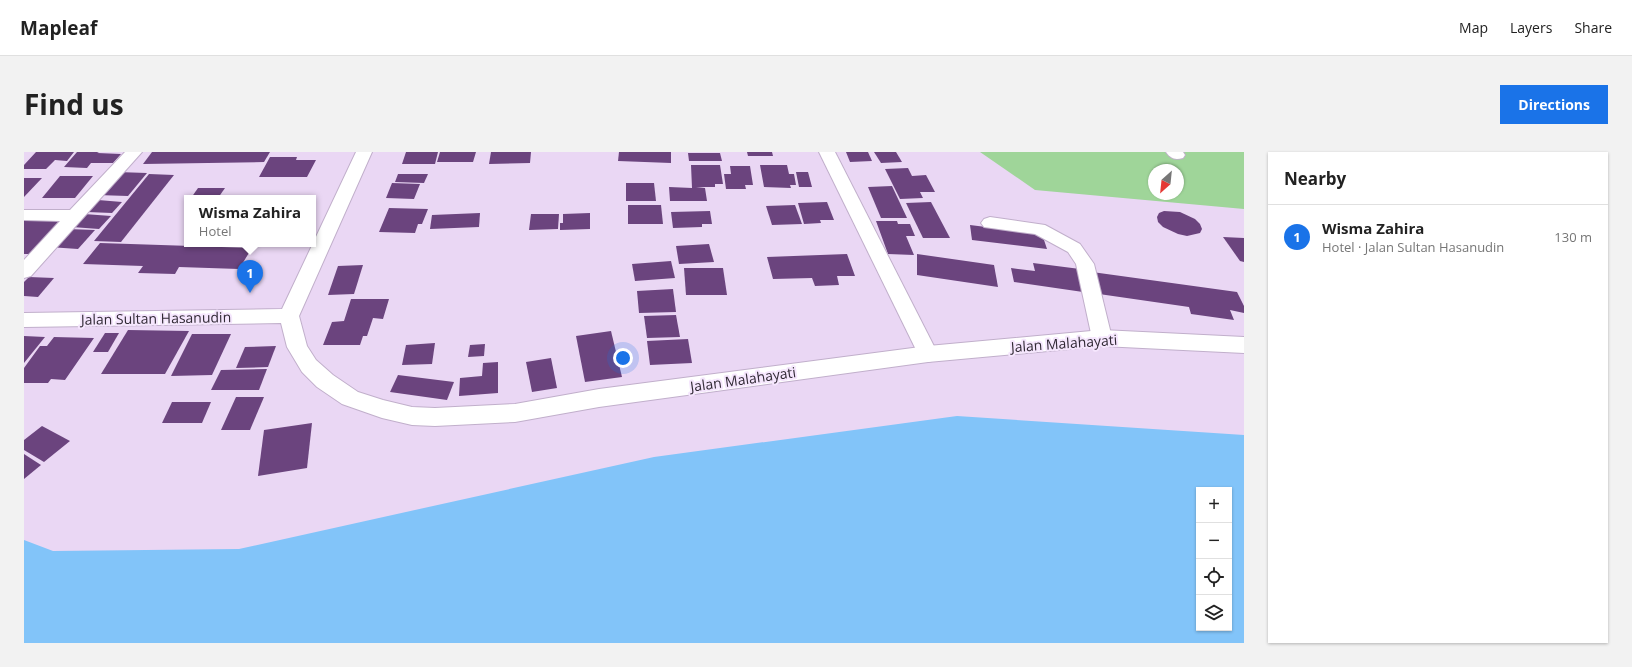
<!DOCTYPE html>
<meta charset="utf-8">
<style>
body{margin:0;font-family:"Open Sans",sans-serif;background:#f2f2f2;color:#222}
.controls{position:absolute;right:12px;bottom:12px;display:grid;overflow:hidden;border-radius:0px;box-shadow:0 1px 3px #0004}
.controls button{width:36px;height:36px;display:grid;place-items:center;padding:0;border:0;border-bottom:1px solid #e0e0e0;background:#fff;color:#222;font:20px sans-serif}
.compass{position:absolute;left:1124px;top:12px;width:36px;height:36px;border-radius:50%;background:#fff;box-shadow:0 1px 3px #0004;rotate:207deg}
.you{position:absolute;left:599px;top:206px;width:14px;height:14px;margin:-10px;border:3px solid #fff;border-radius:50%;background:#1a73e8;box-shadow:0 0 0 6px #1a73e833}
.badge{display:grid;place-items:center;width:26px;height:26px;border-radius:50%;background:#1a73e8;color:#fff;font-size:13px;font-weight:700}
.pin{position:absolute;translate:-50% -33px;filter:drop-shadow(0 1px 2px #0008)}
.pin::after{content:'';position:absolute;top:21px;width:14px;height:12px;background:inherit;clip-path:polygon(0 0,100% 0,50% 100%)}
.popup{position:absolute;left:160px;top:43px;width:132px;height:52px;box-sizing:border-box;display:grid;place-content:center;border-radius:0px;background:#fff;filter:drop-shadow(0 1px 3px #0005);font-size:13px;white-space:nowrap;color:#767676}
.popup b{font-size:15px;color:#222}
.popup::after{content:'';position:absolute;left:50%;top:100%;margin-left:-8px;border:8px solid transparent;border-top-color:#fff}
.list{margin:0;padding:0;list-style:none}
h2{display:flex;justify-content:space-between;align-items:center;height:52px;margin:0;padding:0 16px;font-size:17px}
h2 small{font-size:13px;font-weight:400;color:#767676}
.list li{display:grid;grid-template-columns:26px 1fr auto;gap:12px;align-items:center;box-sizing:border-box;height:64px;padding:0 16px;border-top:1px solid #e0e0e0}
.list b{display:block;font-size:15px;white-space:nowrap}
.list p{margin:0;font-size:13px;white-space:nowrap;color:#767676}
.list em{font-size:13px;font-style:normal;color:#767676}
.icon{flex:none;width:22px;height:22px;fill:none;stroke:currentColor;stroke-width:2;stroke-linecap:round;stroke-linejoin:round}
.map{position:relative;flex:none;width:1220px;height:491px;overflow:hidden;border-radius:0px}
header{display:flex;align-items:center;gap:24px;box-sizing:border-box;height:56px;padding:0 20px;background:#fff;border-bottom:1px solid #e0e0e0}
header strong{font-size:19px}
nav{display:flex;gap:22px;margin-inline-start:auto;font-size:14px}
.intro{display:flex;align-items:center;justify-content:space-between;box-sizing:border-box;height:96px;padding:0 24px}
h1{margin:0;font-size:28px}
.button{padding:10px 18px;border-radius:0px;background:#1a73e8;color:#fff;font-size:14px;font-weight:700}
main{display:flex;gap:24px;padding:0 24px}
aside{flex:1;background:#fff;border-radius:0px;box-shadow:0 1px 3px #0004}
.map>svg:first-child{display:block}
.green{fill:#9fd599;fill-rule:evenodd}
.water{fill:#82c4f9;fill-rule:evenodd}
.building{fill:#6b447e}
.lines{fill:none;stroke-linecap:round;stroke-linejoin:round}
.street-casing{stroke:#c1afcb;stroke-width:2}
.secondary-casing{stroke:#c1afcb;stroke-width:2}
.street{fill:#fff;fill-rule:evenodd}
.secondary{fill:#fff;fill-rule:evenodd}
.labels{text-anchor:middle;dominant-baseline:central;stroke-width:4;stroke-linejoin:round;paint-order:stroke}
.street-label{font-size:14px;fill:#302934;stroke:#f5e6fd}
</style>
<header>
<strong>Mapleaf</strong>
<nav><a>Map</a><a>Layers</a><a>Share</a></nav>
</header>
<div class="intro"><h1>Find us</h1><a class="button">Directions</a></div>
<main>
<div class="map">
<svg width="1220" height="491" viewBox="0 0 1220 491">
<rect width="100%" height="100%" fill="#ead7f4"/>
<!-- green -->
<path class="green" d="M956,0H1220V57L1011,38ZM1130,18H1154V42H1130Z"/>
<!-- water -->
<path class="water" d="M933,264L1220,283V491H0V388L29,399L215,397L630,305ZM1175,338H1205V476H1175Z"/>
<!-- building -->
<g class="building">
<path d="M12,0H50L43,9L31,8L22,17H0V13Z"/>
<path d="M53,0H75L73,1L97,2L89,11H67L63,16L40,15Z"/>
<path d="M128,0H246L240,10L119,12Z"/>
<path d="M382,0H414L411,12H378Z"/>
<path d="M416,0H452L449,10H413Z"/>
<path d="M467,0H507L506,11L465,12Z"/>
<path d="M595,0H647V11L594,9Z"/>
<path d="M723,0H748L749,4H724Z"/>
<path d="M822,0H844L848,9L826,10Z"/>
<path d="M850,0H872L878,10L857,11Z"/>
<path d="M664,1H696L698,9H665Z"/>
<path d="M246,5H273L272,8H292L283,25H235Z"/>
<path d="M667,13H696L699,32H691V35H672L681,36L683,49H646L645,35L668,36Z"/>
<path d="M736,13H763L765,22H770L772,33H766L767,36L740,35Z"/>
<path d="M706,14H726L729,33H721L722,37H702L700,22H707Z"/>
<path d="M884,16L888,24L902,23L911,40H896L899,46L876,47L861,17Z"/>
<path d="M93,20L123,21L104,44L73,43Z"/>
<path d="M772,20H784L788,35H775Z"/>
<path d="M125,22L150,23L97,90L70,89Z"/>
<path d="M374,22H404L400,31L371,30Z"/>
<path d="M36,24H69L51,46H18Z"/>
<path d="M0,26H18L0,45Z"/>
<path d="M368,31L396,32L390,47L362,46Z"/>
<path d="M602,31H630L632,49H602Z"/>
<path d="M868,34L883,66H857L844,35Z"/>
<path d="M174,36H201L194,46H167Z"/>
<path d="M74,48L98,50L88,61L63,60Z"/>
<path d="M803,50L810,68H796L797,71L780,72L774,51Z"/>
<path d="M907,50L926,86H899L882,51Z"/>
<path d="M604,53H637L639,72H604Z"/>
<path d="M771,53L778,72L748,73L742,54Z"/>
<path d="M365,56L404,57L398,72H394L391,81L355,80Z"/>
<path d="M686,59L688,72H678V75L649,76L647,60Z"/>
<path d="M1140,59L1156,60L1171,67L1176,72L1178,77L1176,81L1163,84L1154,82L1139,75L1134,70L1133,65L1135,61Z"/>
<path d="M456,61L455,75L406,77L408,63Z"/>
<path d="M566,61V77L536,78V71H539V62Z"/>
<path d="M60,62L87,64L75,77L48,75Z"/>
<path d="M507,62H535L534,77L505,78Z"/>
<path d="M3,66L41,67L10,102H0V69Z"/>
<path d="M852,69H873L874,72H886L891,84H882L890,103L864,102Z"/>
<path d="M946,73L1018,82L1023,97L948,88Z"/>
<path d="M43,77L71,78L54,97L25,95Z"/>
<path d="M1199,85L1220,86V110L1216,109Z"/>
<path d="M76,91L228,96L215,117L155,115L151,122L114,121L119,114L59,112Z"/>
<path d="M685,92L690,110L655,112L652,94Z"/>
<path d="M823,102L831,124H813L815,133L791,134L788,126L749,127L743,105Z"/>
<path d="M893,102L970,113L974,135L893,123Z"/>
<path d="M647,109L651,126L611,129L608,112Z"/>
<path d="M1009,111L1056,117L1059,140L990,130L987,116L1011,119Z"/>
<path d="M339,113L330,142L304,143L314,114Z"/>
<path d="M660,116H699L703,143H662Z"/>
<path d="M1068,120L1213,140L1220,154V161L1206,158L1210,168L1167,162L1165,155L1075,142Z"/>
<path d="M5,125L30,126L14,145L0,144V130Z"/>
<path d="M649,137L652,160L615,161L613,139Z"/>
<path d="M327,147H365L359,167L349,166L343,184H339L336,193H299L308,170L320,169Z"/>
<path d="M652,163L656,185L623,186L620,164Z"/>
<path d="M104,178L165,179L141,222H77Z"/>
<path d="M587,179L598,225L561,230L552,184Z"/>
<path d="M81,181H95L84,200H69Z"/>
<path d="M168,182H207L188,223L147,224Z"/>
<path d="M0,184L21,185L0,211Z"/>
<path d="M30,185L70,186L41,228L27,227L24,231H0V216L16,194H23Z"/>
<path d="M664,187L668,211L626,213L623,189Z"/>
<path d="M411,191L408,212L378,213L382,193Z"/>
<path d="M461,192L460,204L444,205L446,193Z"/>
<path d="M252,194L244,215L212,216L221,195Z"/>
<path d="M527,206L533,236L508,240L502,210Z"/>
<path d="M474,210V241L435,244L436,226L458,224L459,211Z"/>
<path d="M243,217L235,238H187L197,218Z"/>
<path d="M374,223L430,230L423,248L366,240Z"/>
<path d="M212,245H240L226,278H197Z"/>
<path d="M148,250H187L178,271H138Z"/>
<path d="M288,271L283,316L234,324L240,278Z"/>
<path d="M18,274L46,289L20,310L0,298V288Z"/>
<path d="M0,302L17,313L0,327Z"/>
</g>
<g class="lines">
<defs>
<g id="street">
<path d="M101,0H118L7,124L0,126V108L36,69L0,68V58H46Z"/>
<path d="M795,0H811L914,202L911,208L904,210L897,208Z"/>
<path d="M1142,0H1159L1161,3L1159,6C1151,8 1147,7 1142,0Z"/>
<path d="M966,65L1021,73L1056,92L1070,112L1088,186L1085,191L1078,194L1071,191L1068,186L1052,112L1044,100L1011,82L960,75L957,71L960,67Z"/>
</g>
<path id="secondary" d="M332,0H348L275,164L283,194L292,208L309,223L334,240L359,248L388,255L411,256L491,252L575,237L904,194L1078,178L1220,185V201L1078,194L904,210L575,255L491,270L411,274L388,273L358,266L318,252L293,235L278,220L263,195L257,171L0,175V161L258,157Z"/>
</defs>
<!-- street casing -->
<use href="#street" class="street-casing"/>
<!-- secondary casing -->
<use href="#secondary" class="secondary-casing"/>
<!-- street -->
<use href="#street" class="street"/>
<!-- secondary -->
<use href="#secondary" class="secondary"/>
</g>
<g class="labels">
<!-- street labels -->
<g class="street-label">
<text transform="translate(132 166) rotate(-1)">Jalan Sultan Hasanudin</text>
<text transform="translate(1040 191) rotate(-4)">Jalan Malahayati</text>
<text transform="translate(719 227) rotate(-8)">Jalan Malahayati</text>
</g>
</g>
</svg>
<div class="controls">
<button>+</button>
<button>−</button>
<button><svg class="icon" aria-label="locate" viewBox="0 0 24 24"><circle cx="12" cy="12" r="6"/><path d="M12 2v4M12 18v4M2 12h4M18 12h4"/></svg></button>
<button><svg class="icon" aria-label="layers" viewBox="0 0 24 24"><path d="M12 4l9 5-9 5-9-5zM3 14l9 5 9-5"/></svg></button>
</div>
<svg class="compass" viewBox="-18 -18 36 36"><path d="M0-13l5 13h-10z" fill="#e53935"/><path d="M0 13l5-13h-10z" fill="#767676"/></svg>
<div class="you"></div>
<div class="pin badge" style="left:226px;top:141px">1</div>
<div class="popup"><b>Wisma Zahira</b>Hotel</div>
</div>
<aside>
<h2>Nearby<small></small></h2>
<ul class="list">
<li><span class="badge">1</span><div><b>Wisma Zahira</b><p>Hotel · Jalan Sultan Hasanudin</p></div><em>130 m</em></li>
</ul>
</aside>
</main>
